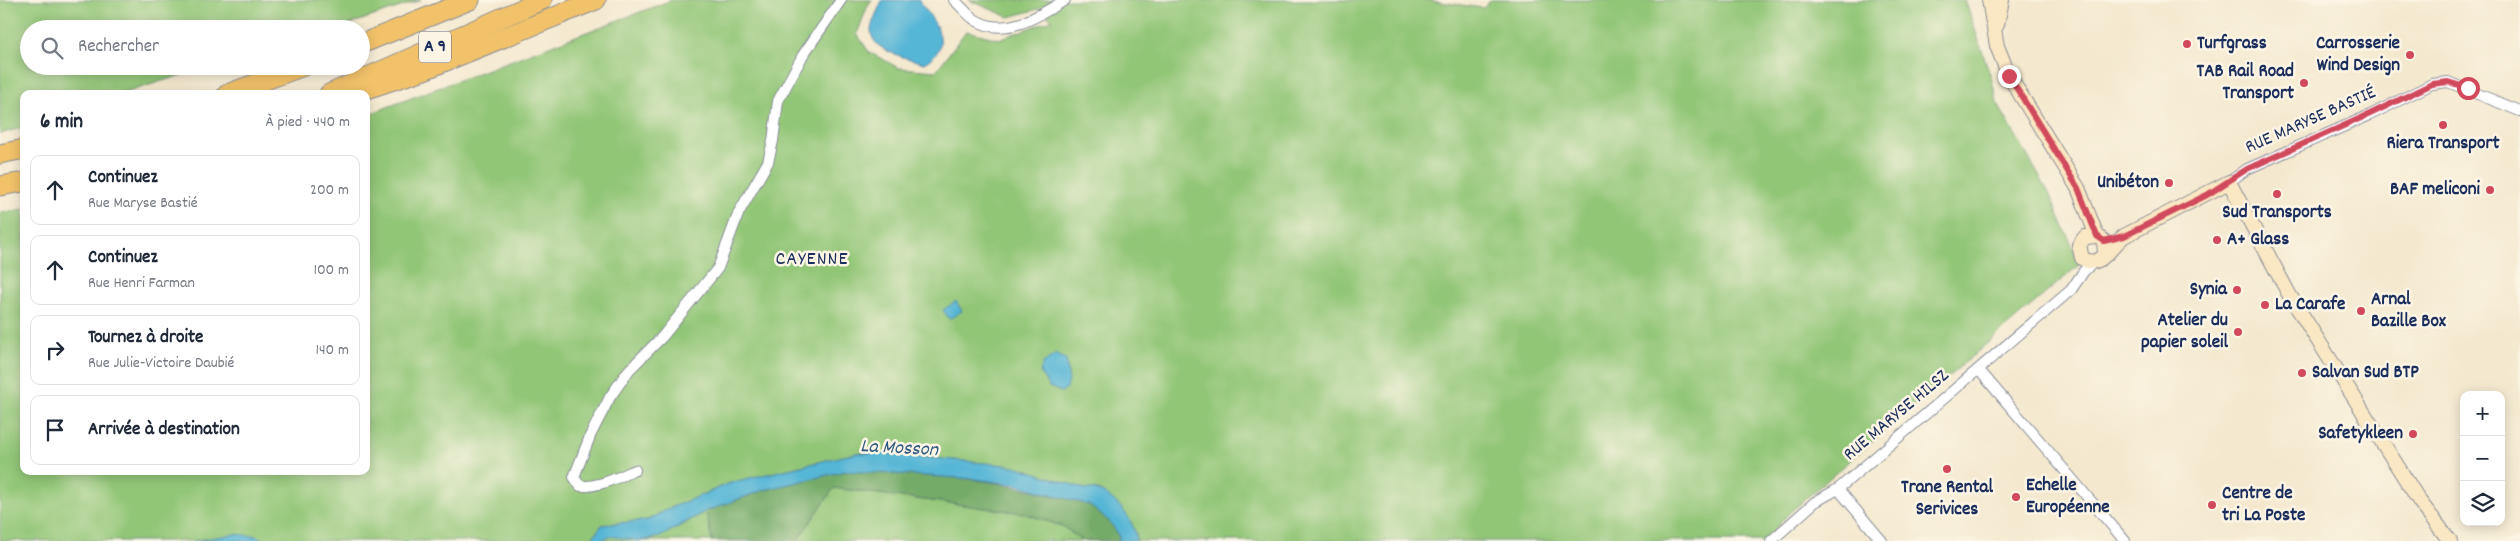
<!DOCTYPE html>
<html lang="fr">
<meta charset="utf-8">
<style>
body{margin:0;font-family:Dekko,sans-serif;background:#f6f6f7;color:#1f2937}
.controls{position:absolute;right:15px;bottom:15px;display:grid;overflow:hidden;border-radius:10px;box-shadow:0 2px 12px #0003}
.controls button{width:45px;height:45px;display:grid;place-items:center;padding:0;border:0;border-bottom:1px solid #e0e1e3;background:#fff;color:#1f2937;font:25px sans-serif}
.stop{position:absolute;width:15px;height:15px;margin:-11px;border:4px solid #d1495b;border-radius:50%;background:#fff}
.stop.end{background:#d1495b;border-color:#fff;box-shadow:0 1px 5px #0008}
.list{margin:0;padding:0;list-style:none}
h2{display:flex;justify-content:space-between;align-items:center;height:65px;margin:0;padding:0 20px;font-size:21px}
h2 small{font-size:16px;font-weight:400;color:#747a83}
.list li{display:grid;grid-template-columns:32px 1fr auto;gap:15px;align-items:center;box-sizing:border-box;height:70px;margin:0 10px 10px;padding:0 10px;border:1px solid #e0e1e3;border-radius:10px}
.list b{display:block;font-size:19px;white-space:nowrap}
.list p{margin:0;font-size:16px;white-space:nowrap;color:#747a83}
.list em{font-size:16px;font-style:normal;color:#747a83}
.icon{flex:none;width:28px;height:28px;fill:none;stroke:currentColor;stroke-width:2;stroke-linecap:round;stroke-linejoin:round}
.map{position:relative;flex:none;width:2520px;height:541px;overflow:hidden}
.search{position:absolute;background:#fff;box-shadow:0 2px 12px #0003;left:20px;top:20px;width:350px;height:55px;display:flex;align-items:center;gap:12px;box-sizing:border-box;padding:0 18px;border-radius:28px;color:#747a83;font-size:19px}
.panel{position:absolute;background:#fff;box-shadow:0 2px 12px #0003;left:20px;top:90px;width:350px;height:385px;border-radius:10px}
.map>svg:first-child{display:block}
.green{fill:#92c677;stroke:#567a6a}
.forest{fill:#75ab68;stroke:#486d63}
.water{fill:#57b6d6;stroke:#39729a}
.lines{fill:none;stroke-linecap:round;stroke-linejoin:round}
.street-casing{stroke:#888c96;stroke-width:12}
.secondary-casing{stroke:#888c96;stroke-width:16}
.highway-casing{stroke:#888c96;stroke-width:21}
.street{stroke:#fff;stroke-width:10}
.secondary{stroke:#fae7c3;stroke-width:14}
.highway{stroke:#f2c26a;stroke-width:19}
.route{stroke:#d1495b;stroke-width:6}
.poi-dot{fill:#d1495b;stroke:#fcf5e5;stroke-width:2}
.labels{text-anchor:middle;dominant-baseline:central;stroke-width:5;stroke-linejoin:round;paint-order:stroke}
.shield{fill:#fcf5e5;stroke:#5e6a86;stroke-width:1}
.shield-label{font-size:18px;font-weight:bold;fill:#1b2f5e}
.poi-label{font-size:19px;font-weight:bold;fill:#1b2f5e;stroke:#fcf5e5;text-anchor:start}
.street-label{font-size:19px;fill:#1b2f5e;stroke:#fcf5e5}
.neighbourhood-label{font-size:20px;letter-spacing:1px;fill:#1b2f5e;stroke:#fcf5e5}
.water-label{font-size:20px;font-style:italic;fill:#2d5882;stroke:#fcf5e5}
</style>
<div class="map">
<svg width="2520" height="541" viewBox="0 0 2520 541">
<rect width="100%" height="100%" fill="#fcf5e5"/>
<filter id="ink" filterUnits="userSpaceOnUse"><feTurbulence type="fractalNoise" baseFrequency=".02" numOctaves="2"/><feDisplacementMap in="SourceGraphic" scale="10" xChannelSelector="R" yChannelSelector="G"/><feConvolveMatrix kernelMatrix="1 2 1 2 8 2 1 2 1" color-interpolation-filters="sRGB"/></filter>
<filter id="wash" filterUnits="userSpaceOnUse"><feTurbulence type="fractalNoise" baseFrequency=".0096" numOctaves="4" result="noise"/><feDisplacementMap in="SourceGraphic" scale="20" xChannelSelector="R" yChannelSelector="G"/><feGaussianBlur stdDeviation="1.12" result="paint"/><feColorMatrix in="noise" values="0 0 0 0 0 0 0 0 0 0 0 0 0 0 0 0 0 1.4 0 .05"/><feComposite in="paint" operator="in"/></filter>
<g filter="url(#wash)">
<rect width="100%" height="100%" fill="#f4e9cf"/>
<!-- green -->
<g class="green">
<path d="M0,0H421L335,29H29V66H210L121,94H24V127L0,134Z"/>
<path d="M672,0H872L868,5L857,34L869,52L899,68L936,71L966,31L999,39L1052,20L1042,8L1009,17L969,0H1425L1483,8L1491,0H1965L1992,80L1997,103L2049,193L2080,264L1789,513L1765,541H1136V533L1128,519L1117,504L1099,490L1085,489L1015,466L880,453H857L733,482L670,508L648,520L602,525L590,541H268L255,536L231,535L193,541H0V213L24,209V471H366V115Z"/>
<path d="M834,488L1024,513L1064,527L1082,541H797Z"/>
<path d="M706,511L712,541H600C612,531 628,541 642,540C666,537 685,523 706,511Z"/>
</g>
<!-- forest -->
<path class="forest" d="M845,471C913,473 981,476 1047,494C1060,497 1075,499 1088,504C1101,509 1119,527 1119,541H1082L1064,527L1024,513L834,488L797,541H712L706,511L764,490Z"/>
<!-- water -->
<g class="water">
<path d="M882,0H919C934,22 956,45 924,63C909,58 870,52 871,30C872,20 879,9 882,0Z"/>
<path d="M956,301L962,311L949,319L943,310Z"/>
<path d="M1056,354L1066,360L1069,381L1067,388L1061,392L1049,387L1040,372L1043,363Z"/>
<path d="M857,453H880L1015,466L1085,489C1108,486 1137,520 1136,541H1119V535L1109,521L1089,505L1018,485L975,479L845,471L764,490L706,511L660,537L639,541L610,536L600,541H590L602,525L648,520L670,508L733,482Z"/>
<path d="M235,534L255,536L268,541H193Z"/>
</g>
</g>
<g filter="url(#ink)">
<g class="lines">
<defs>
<g id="street">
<path d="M954,0C961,6 967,14 974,19C1004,39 1039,16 1065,0"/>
<path d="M2229,182L2247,169L2370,115L2432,84L2448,82L2520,111"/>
<path d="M1979,370L2125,541"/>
<path d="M635,470C617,478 599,487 580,486L574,477L591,434L610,397L629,370L662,337L718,268L739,212L768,162L773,141L778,101L803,55L841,0"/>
<path d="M1838,489L1882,541"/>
<path d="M1771,541L1815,502L1838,489L2071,290L2084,271L2093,263"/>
</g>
<g id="secondary">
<path d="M1989,0L1997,46L2009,76L2078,188L2097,236"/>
<path d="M1997,25L2002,0"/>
<path d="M2105,254L2104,241L2097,236L2085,237L2079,245L2082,258C2100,271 2111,246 2124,236L2229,182L2290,296L2420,502L2450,541"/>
</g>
<g id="highway">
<path d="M361,44L470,0"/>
<path d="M227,94L304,66"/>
<path d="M329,94L542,0"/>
<path d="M351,94L424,70L596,0"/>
<path d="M0,154L24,149"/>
<path d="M0,186L24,182"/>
</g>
</defs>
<!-- street casing -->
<use href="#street" class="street-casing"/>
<!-- secondary casing -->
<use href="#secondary" class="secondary-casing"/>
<!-- highway casing -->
<use href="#highway" class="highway-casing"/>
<!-- street -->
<use href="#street" class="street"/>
<!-- secondary -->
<use href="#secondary" class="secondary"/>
<!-- highway -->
<use href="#highway" class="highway"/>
</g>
</g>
<g class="lines" filter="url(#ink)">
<!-- route -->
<path class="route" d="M2009,76L2078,188L2097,236L2104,241L2124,236L2207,195L2247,169L2370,114L2432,84L2448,82L2468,88"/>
</g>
<!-- markers -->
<g class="poi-dot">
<circle cx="2187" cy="44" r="5"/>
<circle cx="2410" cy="55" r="5"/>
<circle cx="2304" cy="83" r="5"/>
<circle cx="2443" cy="125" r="5"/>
<circle cx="2169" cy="183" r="5"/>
<circle cx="2490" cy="190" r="5"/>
<circle cx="2277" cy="194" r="5"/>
<circle cx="2217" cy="240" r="5"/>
<circle cx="2237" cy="290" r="5"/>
<circle cx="2265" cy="305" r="5"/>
<circle cx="2361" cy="311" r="5"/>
<circle cx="2238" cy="332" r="5"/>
<circle cx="2302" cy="373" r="5"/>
<circle cx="2413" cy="434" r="5"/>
<circle cx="1947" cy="469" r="5"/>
<circle cx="2016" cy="497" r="5"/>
<circle cx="2212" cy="505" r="5"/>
</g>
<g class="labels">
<!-- shield labels -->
<rect class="shield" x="419" y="31.5" width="32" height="31" rx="4"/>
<g class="shield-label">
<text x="435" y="47">A 9</text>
</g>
<!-- poi labels -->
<g class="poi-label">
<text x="2197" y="44">Turfgrass</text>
<text x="2400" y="44" text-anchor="end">Carrosserie<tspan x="2400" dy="22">Wind Design</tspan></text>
<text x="2294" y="72" text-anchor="end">TAB Rail Road<tspan x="2294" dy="22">Transport</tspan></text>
<text x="2443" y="144" text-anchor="middle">Riera Transport</text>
<text x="2159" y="183" text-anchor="end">Unibéton</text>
<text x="2480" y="190" text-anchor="end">BAF meliconi</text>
<text x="2277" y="213" text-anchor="middle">Sud Transports</text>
<text x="2227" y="240">A+ Glass</text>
<text x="2227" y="290" text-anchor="end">Synia</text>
<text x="2371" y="300">Arnal<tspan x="2371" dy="22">Bazille Box</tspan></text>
<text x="2275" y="305">La Carafe</text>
<text x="2228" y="321" text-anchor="end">Atelier du<tspan x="2228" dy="22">papier soleil</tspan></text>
<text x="2312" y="373">Salvan Sud BTP</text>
<text x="2403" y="434" text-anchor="end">Safetykleen</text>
<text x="2026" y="486">Echelle<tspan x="2026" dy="22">Européenne</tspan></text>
<text x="1947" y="488" text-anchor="middle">Trane Rental<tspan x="1947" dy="22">Serivices</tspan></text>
<text x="2222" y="494">Centre de<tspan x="2222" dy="22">tri La Poste</tspan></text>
</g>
<!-- street labels -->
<g class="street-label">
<text transform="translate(2311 121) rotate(-24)">RUE MARYSE BASTIÉ</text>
<text transform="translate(1897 416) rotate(-40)">RUE MARYSE HILSZ</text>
</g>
<!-- neighbourhood labels -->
<g class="neighbourhood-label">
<text x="812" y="260">CAYENNE</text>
</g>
<!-- water labels -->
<g class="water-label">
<text transform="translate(899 449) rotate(3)">La Mosson</text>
</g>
</g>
</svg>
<div class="controls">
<button>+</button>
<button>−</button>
<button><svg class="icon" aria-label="layers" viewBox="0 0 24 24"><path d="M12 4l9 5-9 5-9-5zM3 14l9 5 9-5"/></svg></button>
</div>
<div class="stop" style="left:2468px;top:88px"></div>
<div class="stop end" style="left:2009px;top:76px"></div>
<div class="search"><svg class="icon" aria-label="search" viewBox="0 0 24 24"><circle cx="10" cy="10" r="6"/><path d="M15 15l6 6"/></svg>Rechercher</div>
<section class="panel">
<h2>6 min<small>À pied · 440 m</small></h2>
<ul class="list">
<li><svg class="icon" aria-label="ahead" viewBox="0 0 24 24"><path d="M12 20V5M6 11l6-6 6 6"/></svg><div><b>Continuez</b><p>Rue Maryse Bastié</p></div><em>200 m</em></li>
<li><svg class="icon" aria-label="ahead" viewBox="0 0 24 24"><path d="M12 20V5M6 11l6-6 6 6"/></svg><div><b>Continuez</b><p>Rue Henri Farman</p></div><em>100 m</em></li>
<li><svg class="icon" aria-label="right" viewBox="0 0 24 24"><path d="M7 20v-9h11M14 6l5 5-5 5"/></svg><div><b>Tournez à droite</b><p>Rue Julie-Victoire Daubié</p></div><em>140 m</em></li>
<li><svg class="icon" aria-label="arrive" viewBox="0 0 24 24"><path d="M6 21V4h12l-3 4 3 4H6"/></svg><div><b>Arrivée à destination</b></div></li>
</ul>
</section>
</div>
